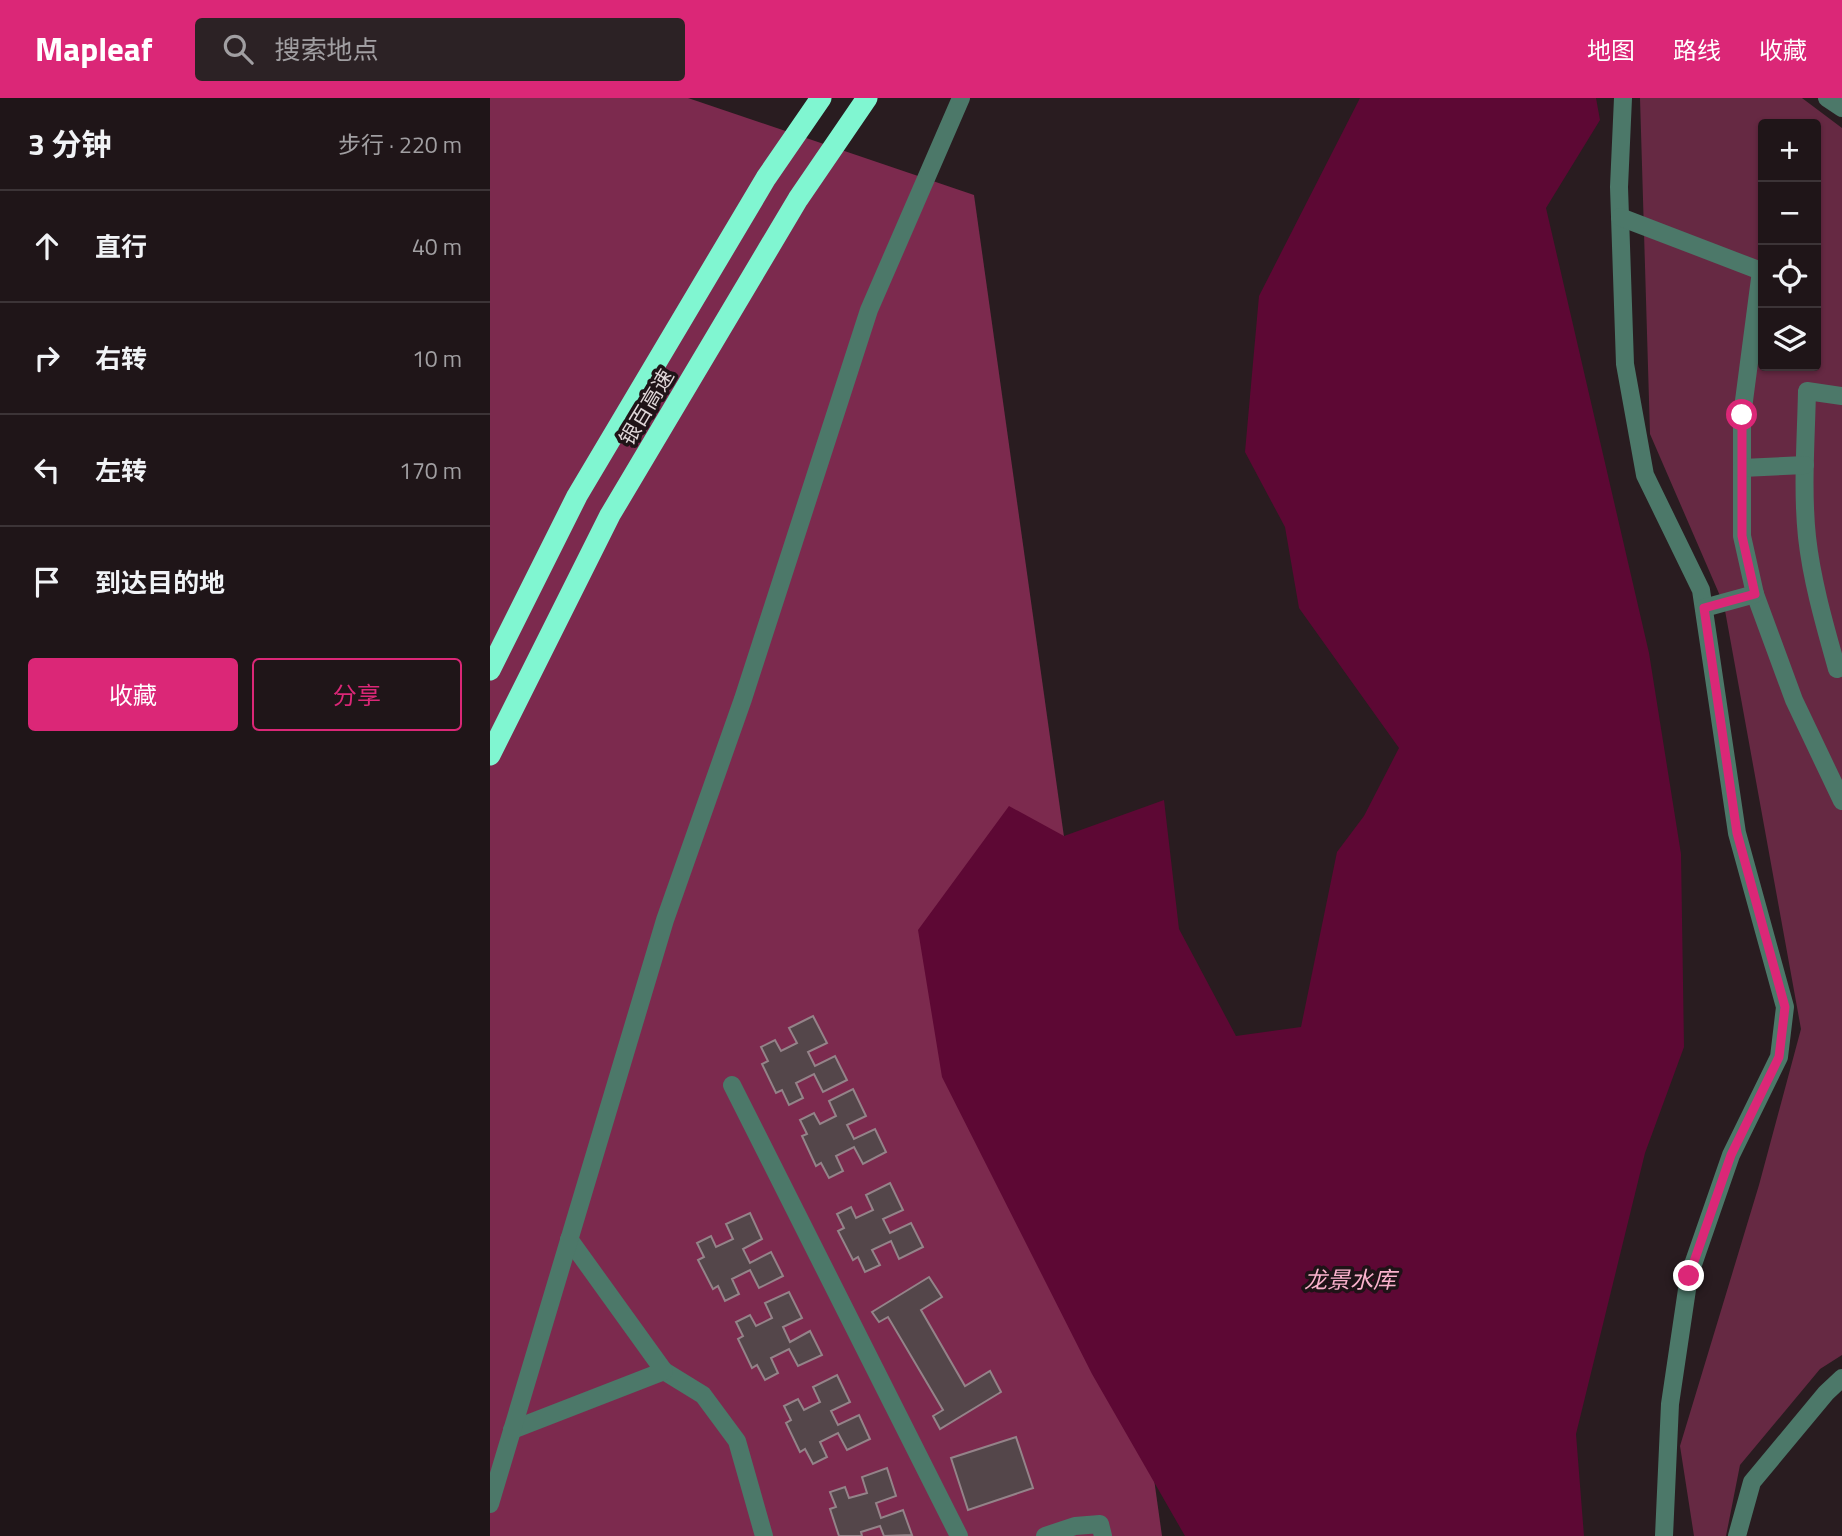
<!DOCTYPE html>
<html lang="zh">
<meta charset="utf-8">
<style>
body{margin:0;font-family:"Titillium Web","Noto Sans SC",sans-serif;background:#2c2225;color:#f1f3f6}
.controls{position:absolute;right:21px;top:21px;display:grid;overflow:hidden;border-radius:7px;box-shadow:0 2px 5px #0004}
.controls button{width:63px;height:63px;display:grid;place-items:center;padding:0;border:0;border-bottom:2px solid #3c3437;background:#1f1518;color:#f1f3f6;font:35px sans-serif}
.stop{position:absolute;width:21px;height:21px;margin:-16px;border:5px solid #db2777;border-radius:50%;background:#fff}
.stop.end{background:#db2777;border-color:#fff;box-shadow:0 2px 7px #0008}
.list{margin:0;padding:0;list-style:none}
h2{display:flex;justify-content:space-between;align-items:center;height:91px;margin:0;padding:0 28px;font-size:30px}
h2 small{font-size:23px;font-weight:400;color:#a19fa2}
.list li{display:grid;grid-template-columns:46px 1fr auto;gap:21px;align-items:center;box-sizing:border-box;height:112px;padding:0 28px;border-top:2px solid #3c3437}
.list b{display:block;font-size:26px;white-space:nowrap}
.list em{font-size:23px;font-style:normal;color:#a19fa2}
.actions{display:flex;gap:14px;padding:21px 28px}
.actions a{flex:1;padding:16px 0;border:2px solid #db2777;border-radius:7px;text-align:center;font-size:24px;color:#db2777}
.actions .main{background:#db2777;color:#fff}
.icon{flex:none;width:38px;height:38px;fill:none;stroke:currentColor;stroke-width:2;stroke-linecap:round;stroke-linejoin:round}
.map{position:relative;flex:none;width:1352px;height:1438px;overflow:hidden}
header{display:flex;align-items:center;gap:42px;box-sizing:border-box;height:98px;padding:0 35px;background:#db2777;color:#fff}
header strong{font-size:33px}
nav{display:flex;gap:38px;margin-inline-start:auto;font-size:24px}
.search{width:490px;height:63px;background:#2c2225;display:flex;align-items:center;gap:18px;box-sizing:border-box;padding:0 24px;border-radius:7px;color:#a19fa2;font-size:26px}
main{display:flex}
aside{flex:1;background:#1f1518}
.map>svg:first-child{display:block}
.green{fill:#662943;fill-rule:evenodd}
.forest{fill:#7c2a4e}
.water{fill:#5d0834}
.building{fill:#54464a;stroke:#948389;stroke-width:2}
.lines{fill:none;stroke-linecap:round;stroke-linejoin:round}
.minor{stroke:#4c7869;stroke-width:18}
.highway{stroke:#80f6d1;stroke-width:21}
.route{stroke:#db2777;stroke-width:9}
.labels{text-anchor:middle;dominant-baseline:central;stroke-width:7;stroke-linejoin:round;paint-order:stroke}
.street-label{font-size:21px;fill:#dfd6d8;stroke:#1f1317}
.water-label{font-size:23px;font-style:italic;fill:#fab2cc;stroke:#1f1317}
</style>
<header>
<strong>Mapleaf</strong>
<div class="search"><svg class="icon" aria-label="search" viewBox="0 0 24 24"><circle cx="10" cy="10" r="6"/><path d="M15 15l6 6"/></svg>搜索地点</div>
<nav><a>地图</a><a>路线</a><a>收藏</a></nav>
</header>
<main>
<aside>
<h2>3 分钟<small>步行 · 220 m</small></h2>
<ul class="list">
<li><svg class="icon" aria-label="ahead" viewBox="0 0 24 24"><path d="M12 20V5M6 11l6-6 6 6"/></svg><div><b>直行</b></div><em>40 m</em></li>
<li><svg class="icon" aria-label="right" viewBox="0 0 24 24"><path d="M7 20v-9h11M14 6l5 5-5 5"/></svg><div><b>右转</b></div><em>10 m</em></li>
<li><svg class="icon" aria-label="left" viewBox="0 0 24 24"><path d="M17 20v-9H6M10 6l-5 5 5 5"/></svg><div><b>左转</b></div><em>170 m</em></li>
<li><svg class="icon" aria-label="arrive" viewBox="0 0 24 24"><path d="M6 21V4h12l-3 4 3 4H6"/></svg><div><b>到达目的地</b></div></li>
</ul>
<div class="actions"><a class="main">收藏</a><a>分享</a></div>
</aside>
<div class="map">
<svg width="1352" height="1438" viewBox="0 0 1352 1438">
<rect width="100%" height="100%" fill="#291c20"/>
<!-- green -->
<path class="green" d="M1150,0H1312L1352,30V1257L1330,1271L1250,1367L1236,1438H1204L1190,1348L1269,1087L1311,931L1234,507L1160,336ZM1273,26H1326V268H1273Z"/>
<!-- forest -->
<path class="forest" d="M0,0H198L484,97L672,1438H0Z"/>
<!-- water -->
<path class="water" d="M870,0H1106L1110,22L1056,110L1159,555L1191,756L1194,949L1155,1055L1086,1336L1094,1438H695L602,1276L452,979L428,832L519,708L574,738L674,702L689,831L746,938L811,929L847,754L874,718L909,650L809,510L795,429L755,354L769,198Z"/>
<!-- building -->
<g class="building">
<path d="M323,918L337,945L318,954L325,968L345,958L357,982L333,994L324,976L306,985L313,1000L299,1007L292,992L286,995L272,966L278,963L271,949L285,942L291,953L307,945L299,930Z"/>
<path d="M363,991L376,1018L357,1027L364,1041L385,1031L396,1054L373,1066L364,1049L346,1058L353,1073L339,1080L331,1065L326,1068L312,1038L317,1036L310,1022L324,1015L330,1026L346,1018L339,1003Z"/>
<path d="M400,1085L413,1112L393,1121L400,1135L421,1125L433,1149L409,1161L401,1143L382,1152L390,1167L375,1174L368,1159L363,1162L348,1133L354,1130L347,1116L361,1109L366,1120L383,1112L376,1097Z"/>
<path d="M260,1115L272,1141L253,1151L260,1165L281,1154L293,1178L269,1190L260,1172L242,1181L249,1196L235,1203L228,1188L223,1191L208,1162L214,1159L207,1145L221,1138L226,1149L243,1141L236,1126Z"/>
<path d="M439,1179L452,1199L431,1212L475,1288L500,1273L511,1294L450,1331L443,1318L453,1312L398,1219L389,1224L382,1214Z"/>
<path d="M299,1194L312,1220L293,1229L300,1244L320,1233L332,1257L308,1268L299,1251L281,1260L288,1275L275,1282L267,1267L262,1270L248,1241L253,1238L246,1224L260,1217L266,1228L282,1220L275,1205Z"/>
<path d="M347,1277L360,1304L341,1313L348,1327L369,1317L380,1341L357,1352L348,1335L330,1344L337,1359L323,1366L315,1351L310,1354L296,1325L301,1322L294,1308L308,1301L314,1312L330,1304L323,1289Z"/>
<path d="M526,1339L543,1390L478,1412L461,1360Z"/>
<path d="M397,1370L406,1398L386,1405L391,1420L413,1412L422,1437L394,1438L390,1428L371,1434L372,1438H349L340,1411L346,1409L340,1394L355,1389L359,1400L377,1395L372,1379Z"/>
</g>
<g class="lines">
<!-- minor -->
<g class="minor">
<path d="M1133,0L1129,89L1135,266L1155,377L1211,492L1247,735L1295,909L1289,959L1241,1057L1199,1178L1180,1306L1174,1438"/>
<path d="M1337,0L1352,10"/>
<path d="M1130,119L1271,173L1252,318V438L1265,496L1304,602L1352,703"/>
<path d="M1352,298L1317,293C1316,342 1312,391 1317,439C1322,484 1335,528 1347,571L1352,569"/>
<path d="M1252,370L1315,367"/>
<path d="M1214,510L1265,496"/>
<path d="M242,987L469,1438"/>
<path d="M174,1273L213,1297L247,1343L274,1438"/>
<path d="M22,1332L174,1273L79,1141"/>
<path d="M0,1406L175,822L253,601L379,212L471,0"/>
<path d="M555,1438L585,1428L610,1426L613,1438"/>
<path d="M1247,1438L1262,1384L1336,1295L1352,1280"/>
</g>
<!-- highway -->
<g class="highway">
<path d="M0,572L87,398L276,80L331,0"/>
<path d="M0,657L120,417L308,101L377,0"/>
</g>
</g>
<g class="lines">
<!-- route -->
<path class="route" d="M1199,1178L1241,1057L1289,959L1295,909L1247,735L1214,510L1265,496L1252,438V317"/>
</g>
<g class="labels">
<!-- street labels -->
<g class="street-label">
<text transform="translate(156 309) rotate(-59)">银百高速</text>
</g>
<!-- water labels -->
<g class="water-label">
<text x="860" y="1181">龙景水库</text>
</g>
</g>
</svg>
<div class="controls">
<button>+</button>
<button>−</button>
<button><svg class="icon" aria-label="locate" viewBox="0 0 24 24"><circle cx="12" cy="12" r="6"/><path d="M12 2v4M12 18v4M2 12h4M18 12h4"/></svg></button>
<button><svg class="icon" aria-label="layers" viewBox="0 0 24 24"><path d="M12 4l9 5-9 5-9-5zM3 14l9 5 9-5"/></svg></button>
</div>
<div class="stop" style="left:1252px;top:317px"></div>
<div class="stop end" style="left:1199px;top:1178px"></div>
</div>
</main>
